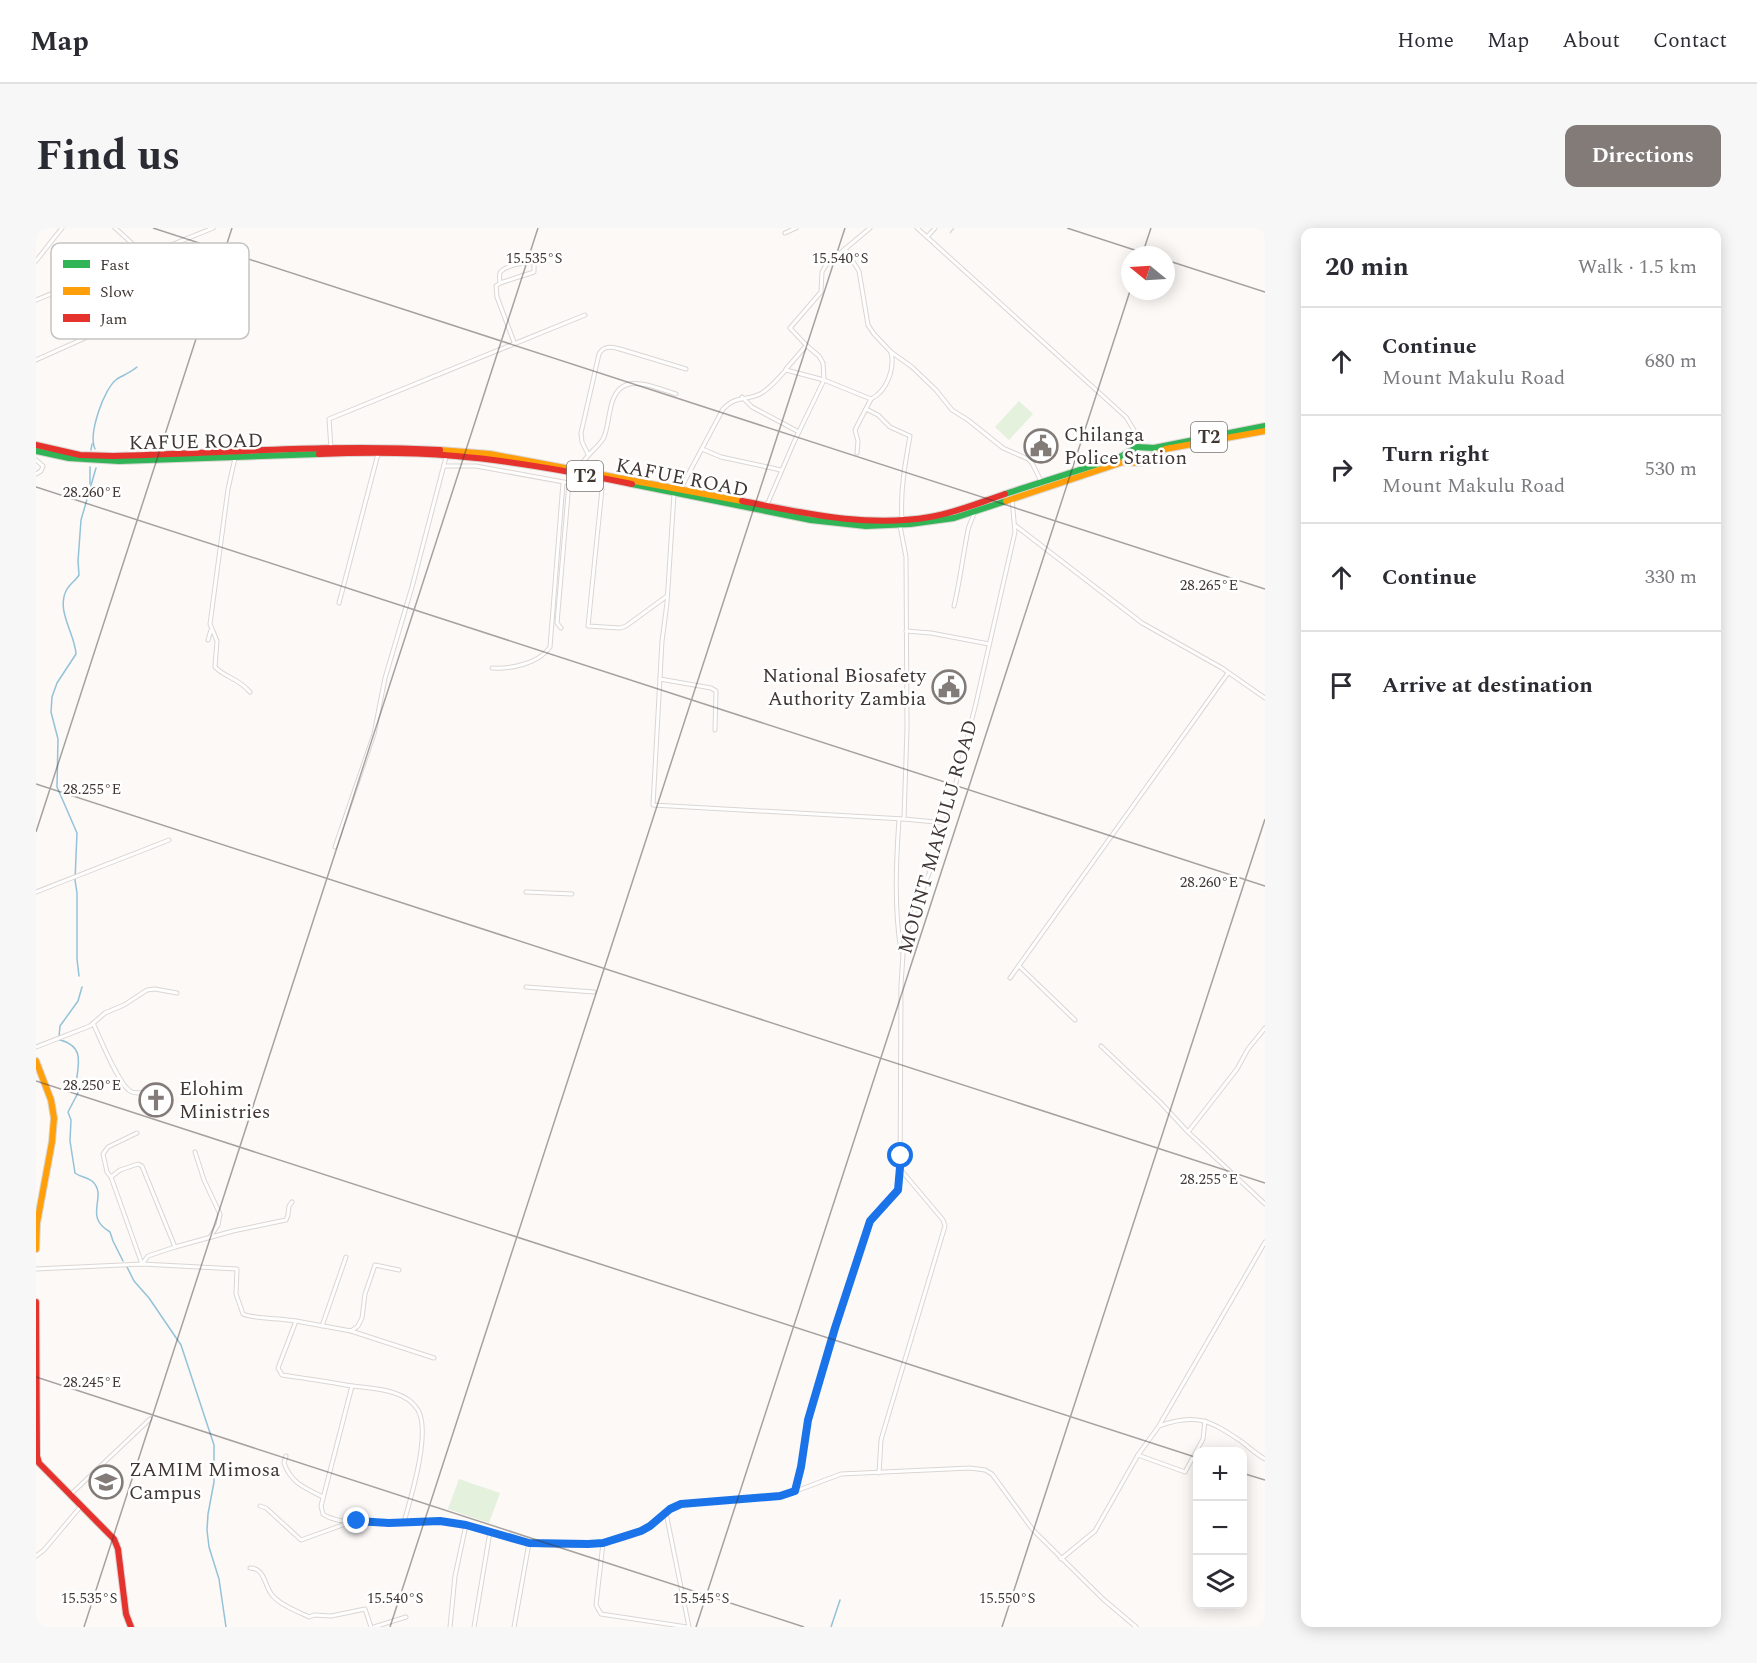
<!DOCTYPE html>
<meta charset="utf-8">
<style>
body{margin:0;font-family:Spectral,serif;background:#f7f7f7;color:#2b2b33}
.controls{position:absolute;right:18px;bottom:18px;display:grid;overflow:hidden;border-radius:12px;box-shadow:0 3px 15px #0003}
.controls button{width:54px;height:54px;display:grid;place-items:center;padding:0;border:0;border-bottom:2px solid #e1e1e2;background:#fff;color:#2b2b33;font:30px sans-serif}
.compass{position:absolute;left:1085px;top:18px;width:54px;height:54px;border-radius:50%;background:#fff;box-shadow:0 3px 15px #0003;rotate:288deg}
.stop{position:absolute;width:18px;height:18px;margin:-14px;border:4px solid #1a73e8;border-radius:50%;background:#fff}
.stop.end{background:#1a73e8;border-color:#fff;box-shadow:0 2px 6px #0008}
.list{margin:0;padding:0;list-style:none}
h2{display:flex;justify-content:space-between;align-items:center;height:78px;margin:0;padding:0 24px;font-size:26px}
h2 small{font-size:20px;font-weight:400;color:#7c7c81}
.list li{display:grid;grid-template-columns:39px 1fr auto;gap:18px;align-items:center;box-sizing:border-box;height:108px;padding:0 24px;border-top:2px solid #e1e1e2}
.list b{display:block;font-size:22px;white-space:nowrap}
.list p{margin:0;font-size:20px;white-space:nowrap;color:#7c7c81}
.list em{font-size:20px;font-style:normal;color:#7c7c81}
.icon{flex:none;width:33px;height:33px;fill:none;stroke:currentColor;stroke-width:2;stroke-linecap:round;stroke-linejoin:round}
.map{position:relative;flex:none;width:1229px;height:1399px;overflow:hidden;border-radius:12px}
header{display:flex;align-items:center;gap:36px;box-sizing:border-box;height:84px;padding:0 30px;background:#fff;border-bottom:2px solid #e1e1e2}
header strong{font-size:28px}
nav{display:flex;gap:33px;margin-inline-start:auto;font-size:21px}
.intro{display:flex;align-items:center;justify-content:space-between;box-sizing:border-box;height:144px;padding:0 36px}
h1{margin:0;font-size:42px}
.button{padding:15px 27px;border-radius:12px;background:#827b78;color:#fff;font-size:21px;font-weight:700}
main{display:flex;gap:36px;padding:0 36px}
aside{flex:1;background:#fff;border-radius:12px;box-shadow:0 3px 15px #0003}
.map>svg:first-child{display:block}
.green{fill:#e4f1dd}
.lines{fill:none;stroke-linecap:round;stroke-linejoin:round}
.stream{stroke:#94c2d8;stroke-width:1.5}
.street-casing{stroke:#dbd6d3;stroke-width:5}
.fast-casing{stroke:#dbd6d3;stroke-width:8}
.slow-casing{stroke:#dbd6d3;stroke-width:8}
.jam-casing{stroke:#dbd6d3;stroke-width:8}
.street{stroke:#fffefe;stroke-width:3}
.fast{stroke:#30b455;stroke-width:6}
.slow{stroke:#ff9f0a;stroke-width:6}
.jam{stroke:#e5322d;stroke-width:6}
.rail{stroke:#dddcdb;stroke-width:1.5;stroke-dasharray:8 8;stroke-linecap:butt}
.route{stroke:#1a73e8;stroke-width:8}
.ticks{fill:none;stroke:#403734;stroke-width:1.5;stroke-opacity:0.45}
.labels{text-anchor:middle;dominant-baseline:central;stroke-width:5;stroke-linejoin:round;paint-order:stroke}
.shield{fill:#fff;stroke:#797371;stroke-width:1.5}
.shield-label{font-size:18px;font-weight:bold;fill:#403734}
.poi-label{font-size:20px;fill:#403734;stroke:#fff;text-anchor:start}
.street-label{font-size:20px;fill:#403734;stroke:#fff}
.key{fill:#fff;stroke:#c6c3c2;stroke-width:1.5}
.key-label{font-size:16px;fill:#403734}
.ticks-label{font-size:15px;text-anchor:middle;fill:#403734;stroke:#fff;stroke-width:5;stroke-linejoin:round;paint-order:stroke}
</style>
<header>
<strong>Map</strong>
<nav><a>Home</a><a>Map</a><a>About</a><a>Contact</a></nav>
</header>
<div class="intro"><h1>Find us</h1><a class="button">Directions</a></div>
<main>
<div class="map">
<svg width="1229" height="1399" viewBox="0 0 1229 1399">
<rect width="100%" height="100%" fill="#fcf9f7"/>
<!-- green -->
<g class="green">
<path d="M983,173L997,186L973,212L959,199Z"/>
<path d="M423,1251L464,1265L453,1295L412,1281Z"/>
</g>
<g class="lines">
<!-- stream -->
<g class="stream">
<path d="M59,221C52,206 68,160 81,151C88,147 95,144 101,139"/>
<path d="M55,222L56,216"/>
<path d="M54,239V256"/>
<path d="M43,748L41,731V665L39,652L41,605L21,559L22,511L15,484L16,469L21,455L40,426C39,405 19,382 31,361C34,356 40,352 43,347L42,333L45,292L60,240"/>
<path d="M23,809L24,798L42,773L46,759"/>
<path d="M24,812C48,818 43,835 40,855"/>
<path d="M41,856L44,861L32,884L35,892L34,913L39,945C44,949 51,949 56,953C73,968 46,988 74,1004L77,1013L87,1033"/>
<path d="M91,1039L98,1053L113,1070L145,1117L178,1217V1254L172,1286L171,1302L173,1319L183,1351L190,1399"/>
<path d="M795,1399L804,1372"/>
</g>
<defs>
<g id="street">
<path d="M79,0L109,27"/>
<path d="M881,0L1090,189L1098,202L1101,218"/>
<path d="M749,5L760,0"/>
<path d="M891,9L899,0"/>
<path d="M809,21L834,0"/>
<path d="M0,33L26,0"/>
<path d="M464,55L498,44V35C492,33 467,38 464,45C463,47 464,54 464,55L460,58L461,69L478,114"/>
<path d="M0,72L177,0"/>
<path d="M771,118L754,100L785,64L786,44L790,37L809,21L823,43L832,97L838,106L855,124L876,139L900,162L916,182L932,192L967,220L992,231L996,235L1005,253"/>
<path d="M0,132L67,102L148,72L197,49"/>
<path d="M706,169L716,179L763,204"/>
<path d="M830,181L842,187L854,199L874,208C869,236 864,263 866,292"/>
<path d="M295,221L293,191L549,87"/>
<path d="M666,221L685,229L745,242"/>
<path d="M821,225L822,213L819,202L835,171"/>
<path d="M552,226L546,214L545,205L563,126C568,117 575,119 584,121L650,141"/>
<path d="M199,230L192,261L174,396L181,413L179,439C191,451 201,449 214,464"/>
<path d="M0,232L7,238L5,243L0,246"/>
<path d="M408,238H440L566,261L552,398L584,400L590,398L631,368"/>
<path d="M544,240C549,227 560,222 567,211C571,204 572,191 574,183C581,141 611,157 640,166"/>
<path d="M645,260L687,181C700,167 710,173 724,166C734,161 742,150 750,142L788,152L835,171C851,163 859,141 855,124"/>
<path d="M638,266L631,375L626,413L617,577L868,591L910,595"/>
<path d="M731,277L758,214L788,152L787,135L783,128L771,118L769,119L750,141"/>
<path d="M864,298L870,329L871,501L868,591"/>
<path d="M980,298L1106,395L1186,440L1229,470"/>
<path d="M303,375L342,226"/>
<path d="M918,378C924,353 927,327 932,302C933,295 937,292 938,284"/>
<path d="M525,400L521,395L533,255"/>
<path d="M870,403L895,405L953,416"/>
<path d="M172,412L175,402"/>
<path d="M456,440C474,441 503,436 514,419L527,255"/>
<path d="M624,451L675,460L680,463L679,502"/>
<path d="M863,591C860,634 858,680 865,723"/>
<path d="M299,619L338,506L349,450L376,359L410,229"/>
<path d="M0,664L133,612"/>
<path d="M490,664L536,666"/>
<path d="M983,738L1039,792"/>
<path d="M974,750L1192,445"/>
<path d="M490,759L558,764"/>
<path d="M57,795C64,810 82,855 94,863C100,867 110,864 117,862"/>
<path d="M1065,818L1124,874L1152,904L1229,976"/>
<path d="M0,819L54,798L69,785L88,777L111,762L119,761L141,765"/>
<path d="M1152,904L1201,841L1212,821L1229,800"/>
<path d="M101,905L72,919L67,926L71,944L75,949L106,1036"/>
<path d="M159,924L168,952L184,986L182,997L174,1009"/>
<path d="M75,949L84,942L102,936L106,938L139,1019"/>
<path d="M106,1036L112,1028L139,1019L197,1003L250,992L252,987L253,978L256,974"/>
<path d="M0,1041L106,1036L201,1041L200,1066L207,1086C218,1091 245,1090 260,1093"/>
<path d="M286,1098L310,1029"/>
<path d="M315,1103L322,1098L326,1090L329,1066L339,1037L363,1042"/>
<path d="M316,1158L285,1278L287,1286C309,1302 376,1291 404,1293C435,1294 462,1310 492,1315C515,1319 542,1318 565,1315C582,1313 602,1307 616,1297C626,1289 633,1280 645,1276L744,1268L759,1264L762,1255L775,1178L828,1011L834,993L859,966L864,955L865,757L868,711L905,614L940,475L979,304L976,271"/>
<path d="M1124,1196L1229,1014"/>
<path d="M1102,1227L1149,1244L1167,1211L1169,1193"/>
<path d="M250,1228L248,1235C255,1255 269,1260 287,1269"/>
<path d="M843,1245L845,1212L850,1195L909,998L907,992L865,942"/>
<path d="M760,1263L805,1246L934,1240L949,1242L956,1246L997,1302L1067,1371L1100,1399"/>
<path d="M34,1267L114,1191"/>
<path d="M224,1278L230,1280L265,1312L315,1294"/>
<path d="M630,1285L653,1399"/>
<path d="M368,1294C375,1269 395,1205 382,1182C368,1159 332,1161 310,1157C288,1153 267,1150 246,1147L242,1140L260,1093L315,1103L398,1130"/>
<path d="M567,1315L560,1377L565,1386L651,1399"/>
<path d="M0,1328L8,1322L45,1278"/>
<path d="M1025,1331L1059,1303L1102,1227L1123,1198C1160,1184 1175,1193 1206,1214C1214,1220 1220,1226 1229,1231"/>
<path d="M214,1340C229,1340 228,1357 236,1367C244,1377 261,1383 273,1389L278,1387L295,1388L329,1381L335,1399"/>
<path d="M338,1399L370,1389"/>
<path d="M414,1399L419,1348L430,1297"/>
<path d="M438,1399L454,1304"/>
<path d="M478,1399L493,1315"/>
</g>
<g id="fast">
<path d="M0,223L33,230L83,233L283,226"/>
<path d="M596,256L775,292L830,298L874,296L918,290L970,273"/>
<path d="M969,266L1084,229L1101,219L1118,220L1229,198"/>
</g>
<g id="slow">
<path d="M404,222L454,226L706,273"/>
<path d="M970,273L1087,234L1104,235L1129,221L1229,203"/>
<path d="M0,833L15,872L18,890L16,914L1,995L0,1021"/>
</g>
<g id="jam">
<path d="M0,217L44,227L77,228C186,225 295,216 404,222"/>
<path d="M283,226C329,224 374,224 420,228C479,233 538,244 596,256"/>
<path d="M706,273C768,285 830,300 894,289C919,285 945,274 969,266"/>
<path d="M0,1074L1,1228L3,1235L78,1311L82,1321L90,1386L95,1399"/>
</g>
</defs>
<!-- street casing -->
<use href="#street" class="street-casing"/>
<!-- fast casing -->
<use href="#fast" class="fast-casing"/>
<!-- slow casing -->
<use href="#slow" class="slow-casing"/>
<!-- jam casing -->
<use href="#jam" class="jam-casing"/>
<!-- street -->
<use href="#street" class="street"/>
<!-- fast -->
<use href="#fast" class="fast"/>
<!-- slow -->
<use href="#slow" class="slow"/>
<!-- jam -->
<use href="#jam" class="jam"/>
<!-- rail -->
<path class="rail" d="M914,5L918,0"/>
</g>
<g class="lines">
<!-- route -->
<path class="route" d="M321,1293L353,1295L404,1293L430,1297L493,1315L552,1316L567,1315L605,1303L614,1298L634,1281L645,1276L744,1268L759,1263L765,1239L772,1192L799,1100L834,993L862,962L865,928"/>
</g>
<!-- ticks -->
<path class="ticks" d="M117,0L1229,361M1031,0L1114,27M1106,27L1115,0M1130,32L1229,64M0,259L1229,658M0,556L1229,955M0,604L196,0M0,853L1162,1230M0,1149L768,1399M1206,1245L1229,1252M48,1399L502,0M354,1399L809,0M660,1399L1094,63M966,1399L1229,591"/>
<!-- icons -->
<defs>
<symbol id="civic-ring" viewBox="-11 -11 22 22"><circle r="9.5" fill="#fff" stroke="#827b78" stroke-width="1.5"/><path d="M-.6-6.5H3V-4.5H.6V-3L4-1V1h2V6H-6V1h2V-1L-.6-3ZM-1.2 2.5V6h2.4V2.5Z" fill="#827b78"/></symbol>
<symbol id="church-ring" viewBox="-11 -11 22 22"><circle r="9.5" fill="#fff" stroke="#827b78" stroke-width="1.5"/><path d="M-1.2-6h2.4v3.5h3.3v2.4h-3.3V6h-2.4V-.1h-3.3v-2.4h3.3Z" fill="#827b78"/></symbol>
<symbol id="university-ring" viewBox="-11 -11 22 22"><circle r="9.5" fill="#fff" stroke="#827b78" stroke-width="1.5"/><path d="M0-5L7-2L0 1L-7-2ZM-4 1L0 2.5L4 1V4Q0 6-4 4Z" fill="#827b78"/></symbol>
</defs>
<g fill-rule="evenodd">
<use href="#civic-ring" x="986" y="199" width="38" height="38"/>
<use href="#civic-ring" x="894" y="440" width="38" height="38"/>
<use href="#church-ring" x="101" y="853" width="38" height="38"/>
<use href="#university-ring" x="51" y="1235" width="38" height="38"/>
</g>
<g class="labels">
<!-- shield labels -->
<g class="shield">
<rect x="1155" y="194" width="36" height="30" rx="4.5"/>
<rect x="531" y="233" width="36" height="30" rx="4.5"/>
</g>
<g class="shield-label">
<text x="1173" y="209">T2</text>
<text x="549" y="248">T2</text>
</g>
<!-- poi labels -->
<g class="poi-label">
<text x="1028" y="207">Chilanga<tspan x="1028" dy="23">Police Station</tspan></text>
<text x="890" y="448" text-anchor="end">National Biosafety<tspan x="890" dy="23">Authority Zambia</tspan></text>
<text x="143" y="861">Elohim<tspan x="143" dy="23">Ministries</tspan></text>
<text x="93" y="1242">ZAMIM Mimosa<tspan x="93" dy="23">Campus</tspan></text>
</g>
<!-- street labels -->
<g class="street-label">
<text transform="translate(160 214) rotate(-1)">KAFUE ROAD</text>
<text transform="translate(646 250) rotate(11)">KAFUE ROAD</text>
<text transform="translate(902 609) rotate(-74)">MOUNT MAKULU ROAD</text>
</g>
</g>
<!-- legend -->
<rect x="15" y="15" width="198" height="96" rx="9" class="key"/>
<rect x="27" y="32" width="27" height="8" fill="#30b455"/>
<rect x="27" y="59" width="27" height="8" fill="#ff9f0a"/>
<rect x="27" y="86" width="27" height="8" fill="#e5322d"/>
<g class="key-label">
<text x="64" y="42">Fast</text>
<text x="64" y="69">Slow</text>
<text x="64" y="96">Jam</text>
</g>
<g class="ticks-label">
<text x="498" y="35">15.535°S</text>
<text x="804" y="35">15.540°S</text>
<text x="56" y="269">28.260°E</text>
<text x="1173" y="362">28.265°E</text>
<text x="56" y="566">28.255°E</text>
<text x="1173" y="659">28.260°E</text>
<text x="56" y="862">28.250°E</text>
<text x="1173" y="956">28.255°E</text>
<text x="56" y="1159">28.245°E</text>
<text x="53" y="1375">15.535°S</text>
<text x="359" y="1375">15.540°S</text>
<text x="665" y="1375">15.545°S</text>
<text x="971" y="1375">15.550°S</text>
</g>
</svg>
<div class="controls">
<button>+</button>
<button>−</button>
<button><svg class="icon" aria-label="layers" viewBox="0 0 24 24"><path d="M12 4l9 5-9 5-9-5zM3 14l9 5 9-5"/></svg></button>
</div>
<svg class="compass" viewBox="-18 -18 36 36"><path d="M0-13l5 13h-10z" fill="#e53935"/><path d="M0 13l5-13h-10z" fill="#7c7c81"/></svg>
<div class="stop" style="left:865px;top:928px"></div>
<div class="stop end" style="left:321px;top:1293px"></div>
</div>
<aside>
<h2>20 min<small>Walk · 1.5 km</small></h2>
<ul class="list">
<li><svg class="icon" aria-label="ahead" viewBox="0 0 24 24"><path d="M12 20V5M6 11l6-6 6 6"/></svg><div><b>Continue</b><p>Mount Makulu Road</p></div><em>680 m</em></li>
<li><svg class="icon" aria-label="right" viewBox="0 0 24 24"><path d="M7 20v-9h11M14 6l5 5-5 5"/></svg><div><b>Turn right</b><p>Mount Makulu Road</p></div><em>530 m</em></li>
<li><svg class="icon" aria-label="ahead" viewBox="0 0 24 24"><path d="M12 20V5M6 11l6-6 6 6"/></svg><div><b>Continue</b></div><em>330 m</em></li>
<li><svg class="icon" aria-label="arrive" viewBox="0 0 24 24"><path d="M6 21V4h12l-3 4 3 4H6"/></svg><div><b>Arrive at destination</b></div></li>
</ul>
</aside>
</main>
